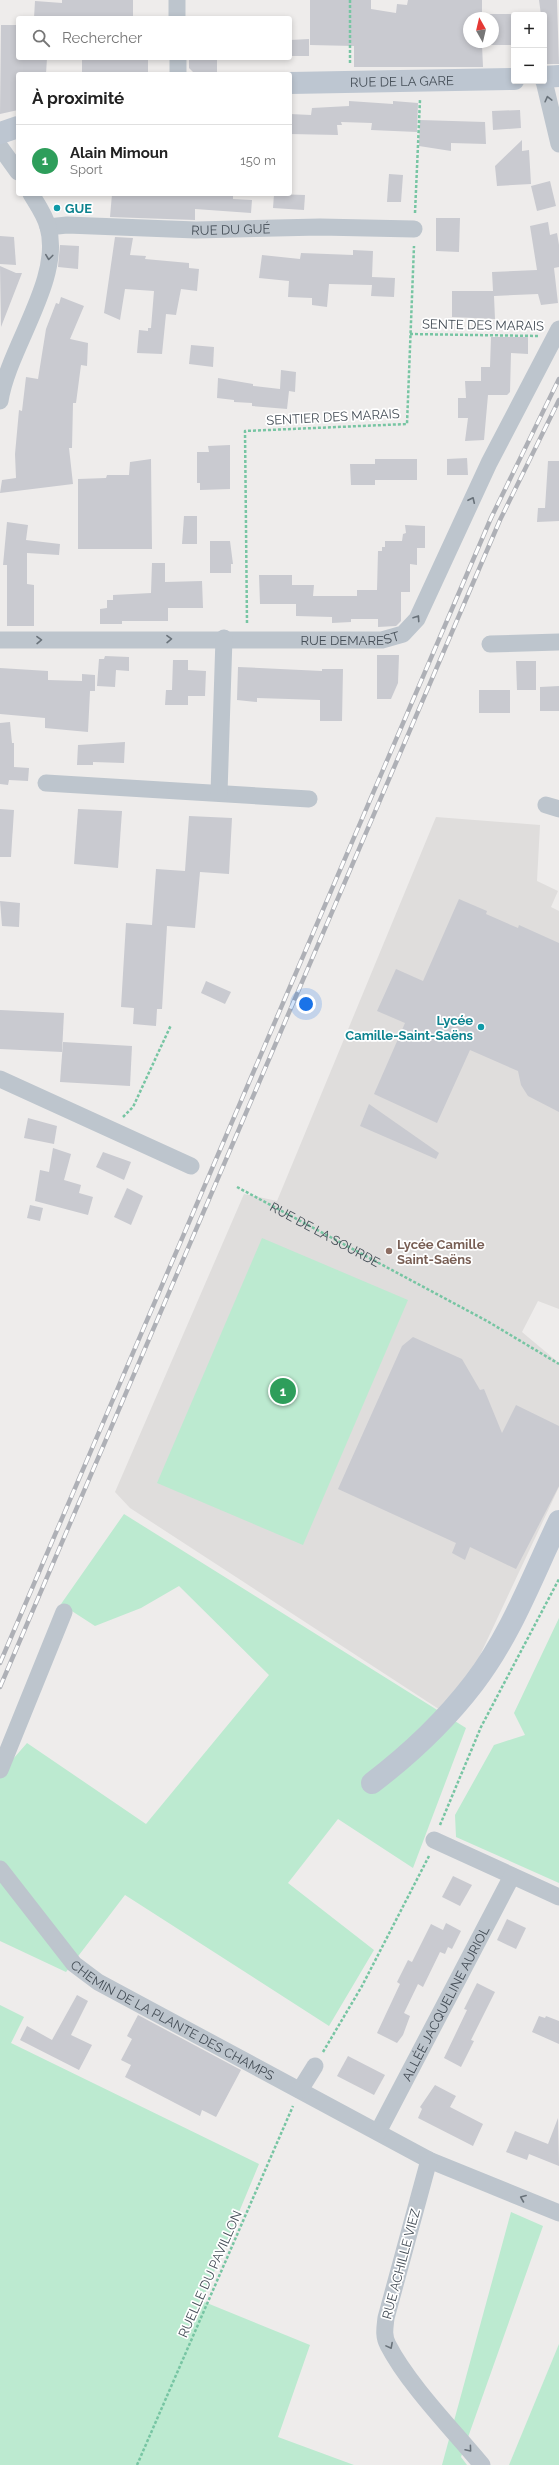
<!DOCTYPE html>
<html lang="fr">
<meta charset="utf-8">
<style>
body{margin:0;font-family:Raleway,sans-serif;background:#f6f6f6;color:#222}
.controls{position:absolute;right:12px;top:12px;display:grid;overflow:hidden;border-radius:4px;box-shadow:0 2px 6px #0003}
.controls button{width:36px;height:36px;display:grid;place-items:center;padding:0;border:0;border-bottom:1px solid #e0e0e0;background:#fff;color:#222;font:20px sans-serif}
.compass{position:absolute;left:463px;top:12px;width:36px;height:36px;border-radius:50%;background:#fff;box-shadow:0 2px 6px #0003;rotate:352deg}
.you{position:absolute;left:306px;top:1004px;width:14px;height:14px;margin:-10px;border:3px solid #fff;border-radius:50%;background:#1a73e8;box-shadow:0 0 0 6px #1a73e833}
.badge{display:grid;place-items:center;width:26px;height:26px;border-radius:50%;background:#1a73e8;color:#fff;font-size:13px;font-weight:700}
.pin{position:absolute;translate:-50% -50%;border:2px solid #fff;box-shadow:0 1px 4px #0006}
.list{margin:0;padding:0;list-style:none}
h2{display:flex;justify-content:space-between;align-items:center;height:52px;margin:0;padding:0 16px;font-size:17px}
h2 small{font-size:13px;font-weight:400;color:#767676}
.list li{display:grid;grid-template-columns:26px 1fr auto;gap:12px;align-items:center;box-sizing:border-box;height:72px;padding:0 16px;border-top:1px solid #e0e0e0}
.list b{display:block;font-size:15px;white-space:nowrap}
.list p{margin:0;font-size:13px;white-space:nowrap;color:#767676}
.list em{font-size:13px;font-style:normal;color:#767676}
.icon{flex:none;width:22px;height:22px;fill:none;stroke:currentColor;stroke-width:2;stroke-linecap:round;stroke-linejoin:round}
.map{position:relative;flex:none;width:559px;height:2465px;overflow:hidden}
.search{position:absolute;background:#fff;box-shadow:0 2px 6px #0003;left:16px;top:16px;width:276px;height:44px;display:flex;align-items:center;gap:10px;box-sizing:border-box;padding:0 14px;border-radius:4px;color:#767676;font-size:15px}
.panel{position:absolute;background:#fff;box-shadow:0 2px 6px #0003;left:16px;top:72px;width:276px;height:124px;border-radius:4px}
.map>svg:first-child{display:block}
.education{fill:#dfdddc}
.green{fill:#bcead0}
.building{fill:#c9cad0;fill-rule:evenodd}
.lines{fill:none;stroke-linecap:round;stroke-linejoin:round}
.path{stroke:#77c5a3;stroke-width:2.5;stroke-dasharray:3 2;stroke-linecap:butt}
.minor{stroke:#bdc5cd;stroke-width:17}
.secondary{stroke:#bdc6d1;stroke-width:22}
.rail-casing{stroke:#aeb0b6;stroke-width:4.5}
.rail{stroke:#fff;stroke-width:3;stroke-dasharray:9;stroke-linecap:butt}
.oneway{stroke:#69727a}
.culture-dot{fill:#0f9aa8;stroke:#fff;stroke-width:1.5}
.education-dot{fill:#8d6e63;stroke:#fff;stroke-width:1.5}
.labels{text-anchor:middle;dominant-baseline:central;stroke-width:3.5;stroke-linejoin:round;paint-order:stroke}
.street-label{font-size:13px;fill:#454e57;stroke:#fff}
.culture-label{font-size:13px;font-weight:bold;fill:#0d838f;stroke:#fff;text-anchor:start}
.education-label{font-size:13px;font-weight:bold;fill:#785e54;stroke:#fff;text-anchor:start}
</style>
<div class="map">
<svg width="559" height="2465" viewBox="0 0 559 2465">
<rect width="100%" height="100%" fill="#eeeceb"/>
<!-- education -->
<path class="education" d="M436,817L540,825L537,881L558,891L551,907L559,911V1309L538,1301L522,1332L559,1363V1487L451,1717L130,1508L115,1492L244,1194L277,1201Z"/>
<!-- green -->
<g class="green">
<path d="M262,1238L408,1300L303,1545L157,1483Z"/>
<path d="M124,1514L466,1728L413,1868L338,1819L288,1883L374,1950L329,2026L125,1895L66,1972L0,1941V1774L27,1743L146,1824L269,1675L179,1586L141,1608L95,1626L61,1604Z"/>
<path d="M559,1618V1883L456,1837L455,1815L494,1745L525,1735L514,1713Z"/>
<path d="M0,2005L24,2017L11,2043L259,2164L202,2301L310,2345L278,2437L354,2465H0Z"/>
<path d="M511,2212L543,2226L461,2457L467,2465H442Z"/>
<path d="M559,2344V2465H509Z"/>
</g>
<!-- building -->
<g class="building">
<path d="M62,0H133V18H34L35,1L62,3Z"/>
<path d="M310,0H371V9L396,13L397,4L407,5L408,0H482V14H514V45H482L483,67H354V46L310,45ZM469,18H493V42H469Z"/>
<path d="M539,0H557L559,64H544V15H541Z"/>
<path d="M1,25H18V58H47L46,74H18V110L0,114Z"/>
<path d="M309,39V56H290V40Z"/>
<rect x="82" y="58" width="66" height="16"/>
<path d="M189,58H217V73L193,72L189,68Z"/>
<path d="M349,101L393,104V101L418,103L417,132L371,130L372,123L341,122L342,125H337L338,135L290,134V114L311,115L312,108L349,106Z"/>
<path d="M520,110L521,128L493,130L492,111Z"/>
<path d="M420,120L485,122L486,144L451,143V151L419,146Z"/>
<path d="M522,140V151L529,150L531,184L497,186L495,166Z"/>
<path d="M389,174L403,175L401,202H387Z"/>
<path d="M550,181L556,206L537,211L531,186Z"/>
<path d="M112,194H233V199L252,200L251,213L195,209V220L110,217Z"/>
<path d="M274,194L305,195L304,210L273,208Z"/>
<path d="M436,218H460L459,252L436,251Z"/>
<path d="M548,222L550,235L557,233L559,245V267L554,268L558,303L541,305L538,294L494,296L495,319L452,317V291H493L492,272L537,270L530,226Z"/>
<path d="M0,236L14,237L16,265L0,264Z"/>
<path d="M115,237L133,238L130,255L146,256L145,259L189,263V268L199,269L197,291L181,289L176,315L166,314L162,354L137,353L139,330L148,331V328H151L154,291L125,289L120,320L104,313Z"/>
<path d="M60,245L79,246L78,269L58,267Z"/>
<path d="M353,250L373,251L372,277L395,278L394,297L371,296L372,285L329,284L327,307L312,305V298L288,297L289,281L259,278L262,255L300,259L301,253L353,255Z"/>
<path d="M0,266L16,273H22L1,327Z"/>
<path d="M61,297L84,306L70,339L88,343L87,366L81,365L76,403H73L72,448H69L73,484L0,493L2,480L16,478L15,454L19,410L22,411L26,377L38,379L46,329L56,303L59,304Z"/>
<path d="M491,337H528V354L511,353L510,392L507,395H488L484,440L465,441L468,418H458V398H466L465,381H481V367H490Z"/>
<path d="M191,345L214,347L213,367L189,364Z"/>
<path d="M281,370L296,372L295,392L289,391L287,409L252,406V403L234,402V400L217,398L218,378L253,384V386L280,389Z"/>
<path d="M230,445V489L200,490V483H197V452H209L208,446Z"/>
<path d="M467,458L468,475H447V459Z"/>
<path d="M151,459L152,549H78V479L106,478L107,475H129L130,462Z"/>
<path d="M375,459H417V480H375V485H351L350,464H375Z"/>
<path d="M548,461H559V521L537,522L538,508H545Z"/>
<path d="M184,516H197V544H182Z"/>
<path d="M7,522L28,525L26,540L60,544L59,555L27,553V584L34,585V626H7V565H3Z"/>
<path d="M405,525L425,526V548H417V565L410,564V592H401V621L396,626L378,627V619H351V622L332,623V617L296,616V604H260L259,575H292V585H314L313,596H357V590H377L378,551H382V547H385V541H402L403,534L406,533Z"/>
<path d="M210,541H230L233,564H231V573H210Z"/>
<path d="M152,563H165V582L202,581L203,608H168V621H122V624H100V609L107,608V600H113V595L151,593Z"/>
<path d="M377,655H399L398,683L391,699H377Z"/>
<path d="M105,656L129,657V671L116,670L115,687L97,686L99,659H104Z"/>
<path d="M173,660H188V670L206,671L205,696H188V705H165L166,690H172Z"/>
<path d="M516,661H536V690H517Z"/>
<path d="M238,667L322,671V669H343L342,721H320V700L257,698V702L237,700Z"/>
<path d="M0,668L48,671V680L82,681V674L95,675V691H90L88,732L45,728V718L0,714Z"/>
<path d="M559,686V711H540V687Z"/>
<rect x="479" y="690" width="31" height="23"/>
<path d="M10,722L12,743H14V767L29,768L28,781L9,780L8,785L0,784V723Z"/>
<path d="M125,742L124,763L93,762V765H77L78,745Z"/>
<path d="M0,809L14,810L11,857H0Z"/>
<path d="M78,809L122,811L118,868L74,864Z"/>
<path d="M189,816L232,818L229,874L200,872L195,928L167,926L162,1009H157L156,1026L133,1024L134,1008L121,1007L126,923L152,925L156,869L185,871Z"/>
<path d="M459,899L487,911L486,914L518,928L519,925L559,943V1112L528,1096L521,1085L518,1071L470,1050L437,1123L374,1094L405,1023L377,1011L396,969L423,981Z"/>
<path d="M0,901L20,903L19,927L2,926Z"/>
<path d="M206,981L231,992L225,1004L201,993Z"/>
<path d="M0,1010L64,1013L62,1052L0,1049Z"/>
<path d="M63,1042L132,1046L130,1086L60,1082Z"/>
<path d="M369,1104L439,1153L436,1159L360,1126Z"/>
<path d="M28,1118L57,1126L54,1144L24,1138Z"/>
<path d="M53,1148L71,1154L64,1180L81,1185L79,1193L93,1197L88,1215L35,1201L40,1170L49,1172Z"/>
<path d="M103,1152L131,1162L124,1180L96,1167Z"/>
<path d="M127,1188L143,1196L131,1225L114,1217Z"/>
<path d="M30,1205L43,1208L40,1221L27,1218Z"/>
<path d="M413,1337L462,1359L480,1390L484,1389L502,1433L516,1405L559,1426V1486L516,1569L470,1547L465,1560L452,1553L456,1543L338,1489L402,1346Z"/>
<path d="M453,1876L472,1885L460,1906L442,1897Z"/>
<path d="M507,1919L526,1928L516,1949L497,1940Z"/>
<path d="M446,1923L461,1931L452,1949L448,1947L445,1954L440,1952L423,1987L418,1984L404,2013L410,2016L403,2035L397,2043L377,2033L400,1984L397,1982L408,1960L412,1962L431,1924L443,1930Z"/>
<path d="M477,1983L495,1992L471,2040L474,2041L461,2067L444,2058L467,2010L464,2009Z"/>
<path d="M77,1995L88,2001L71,2035L92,2045L79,2070L20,2040L27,2026L52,2040Z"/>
<path d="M138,2015L241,2070L216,2117L202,2110L200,2116L125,2077L131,2065L121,2060L132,2039L127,2036Z"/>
<path d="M539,2016L545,2018L546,2016L559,2021V2044L532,2032Z"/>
<path d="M348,2056L385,2075L374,2095L337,2076Z"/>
<path d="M435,2085L456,2096L450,2107L483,2124L473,2146L418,2118L422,2109L420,2107Z"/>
<path d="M558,2118L559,2166L529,2154L527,2160L506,2152L515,2131L548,2144Z"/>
</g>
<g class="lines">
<!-- path -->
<g class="path">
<path d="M350,63V0"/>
<path d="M415,213L420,100"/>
<path d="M410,334L538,336"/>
<path d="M247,623L245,431L407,424L414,246"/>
<path d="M123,1117L133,1107L171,1025"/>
<path id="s1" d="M237,1187L487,1321L559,1364"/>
<path d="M440,1825L481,1727L559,1579"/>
<path d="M323,2052L362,1986L429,1856"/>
<path d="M137,2465L293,2106"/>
</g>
<!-- minor -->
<g class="minor">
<path d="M177,0V18"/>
<path d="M178,58V74"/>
<path d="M544,81L559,144"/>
<path d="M0,147L18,172"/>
<path id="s2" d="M48,227L67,225L196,230L320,227L414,229"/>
<path d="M0,401C8,348 63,279 48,227C45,215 37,204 31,194"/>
<path id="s3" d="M0,640H382L403,634L417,619L489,463L559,329"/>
<path d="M490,644L559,642"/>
<path d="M46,783L309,799"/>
<path d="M219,793L224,638"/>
<path d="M546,805L559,809"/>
<path d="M0,1079L191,1166"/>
<path d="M0,1770L64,1612"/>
<path d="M434,1840L559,1897"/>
<path id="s4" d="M0,1869L74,1964L98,1982L429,2160L559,2213"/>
<path d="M300,2090L315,2066"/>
<path id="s5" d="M378,2132L512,1876"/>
<path d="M429,2160L386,2318C385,2327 383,2336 388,2345C408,2384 453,2430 482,2465"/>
</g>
<!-- secondary -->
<g class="secondary">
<path d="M544,77L559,76"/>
<path id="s6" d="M290,83L514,79"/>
<path d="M0,133L18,127"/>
<path d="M372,1783C410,1754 445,1721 474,1683C511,1635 533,1575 559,1521"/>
</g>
<defs>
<g id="rail">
<path d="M0,1663L491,518L559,379"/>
<path d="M0,1687L500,520L559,400"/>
</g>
</defs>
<!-- rail casing -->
<use href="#rail" class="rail-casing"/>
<!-- rail -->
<use href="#rail" class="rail"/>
</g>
<!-- one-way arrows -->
<defs><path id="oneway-chevron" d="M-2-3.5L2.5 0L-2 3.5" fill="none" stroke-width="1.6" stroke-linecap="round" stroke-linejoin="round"/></defs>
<g class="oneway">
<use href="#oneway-chevron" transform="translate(548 99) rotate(-104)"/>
<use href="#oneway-chevron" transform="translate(49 257) rotate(97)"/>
<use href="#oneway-chevron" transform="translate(472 500) rotate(-65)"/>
<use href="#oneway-chevron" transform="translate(417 618) rotate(-56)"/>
<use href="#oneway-chevron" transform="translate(169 639) rotate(-1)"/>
<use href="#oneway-chevron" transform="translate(39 640) rotate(-1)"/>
<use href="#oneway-chevron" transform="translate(523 2198) rotate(-158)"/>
<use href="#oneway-chevron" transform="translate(390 2346) rotate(62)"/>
<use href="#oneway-chevron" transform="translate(469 2449) rotate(50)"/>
</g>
<!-- markers -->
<g class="culture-dot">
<circle cx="57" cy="208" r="4"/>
<circle cx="481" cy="1027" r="4"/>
</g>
<circle class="education-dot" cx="389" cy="1251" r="4"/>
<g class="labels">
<!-- street labels -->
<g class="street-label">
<text stroke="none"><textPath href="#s6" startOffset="112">RUE DE LA GARE</textPath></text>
<text stroke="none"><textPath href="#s2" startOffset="183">RUE DU GUÉ</textPath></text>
<text transform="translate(483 325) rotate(1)">SENTE DES MARAIS</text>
<text transform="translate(333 417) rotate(-3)">SENTIER DES MARAIS</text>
<text stroke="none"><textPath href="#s3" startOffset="350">RUE DEMAREST</textPath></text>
<text stroke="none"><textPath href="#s1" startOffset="100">RUE DE LA SOURDE</textPath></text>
<text stroke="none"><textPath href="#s5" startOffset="145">ALLÉE JACQUELINE AURIOL</textPath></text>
<text stroke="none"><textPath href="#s4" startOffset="234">CHEMIN DE LA PLANTE DES CHAMPS</textPath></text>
<text transform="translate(401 2264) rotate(-75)">RUE ACHILLE VIEZ</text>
<text transform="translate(210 2274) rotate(-66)">RUELLE DU PAVILLON</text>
</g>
<!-- culture labels -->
<g class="culture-label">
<text x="65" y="208">GUE</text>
<text x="473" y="1020" text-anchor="end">Lycée<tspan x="473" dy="15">Camille-Saint-Saëns</tspan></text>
</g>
<!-- education labels -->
<g class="education-label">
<text x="397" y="1244">Lycée Camille<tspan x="397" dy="15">Saint-Saëns</tspan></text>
</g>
</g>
</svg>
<div class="controls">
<button>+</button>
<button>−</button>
</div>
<svg class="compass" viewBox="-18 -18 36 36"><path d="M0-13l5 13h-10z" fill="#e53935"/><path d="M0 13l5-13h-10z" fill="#767676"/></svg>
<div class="you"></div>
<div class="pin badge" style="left:283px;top:1391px;background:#2e9e5b">1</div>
<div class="search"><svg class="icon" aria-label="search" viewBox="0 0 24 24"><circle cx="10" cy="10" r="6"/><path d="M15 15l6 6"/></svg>Rechercher</div>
<section class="panel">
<h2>À proximité<small></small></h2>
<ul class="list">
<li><span class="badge" style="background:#2e9e5b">1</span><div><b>Alain Mimoun</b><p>Sport</p></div><em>150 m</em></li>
</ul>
</section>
</div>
